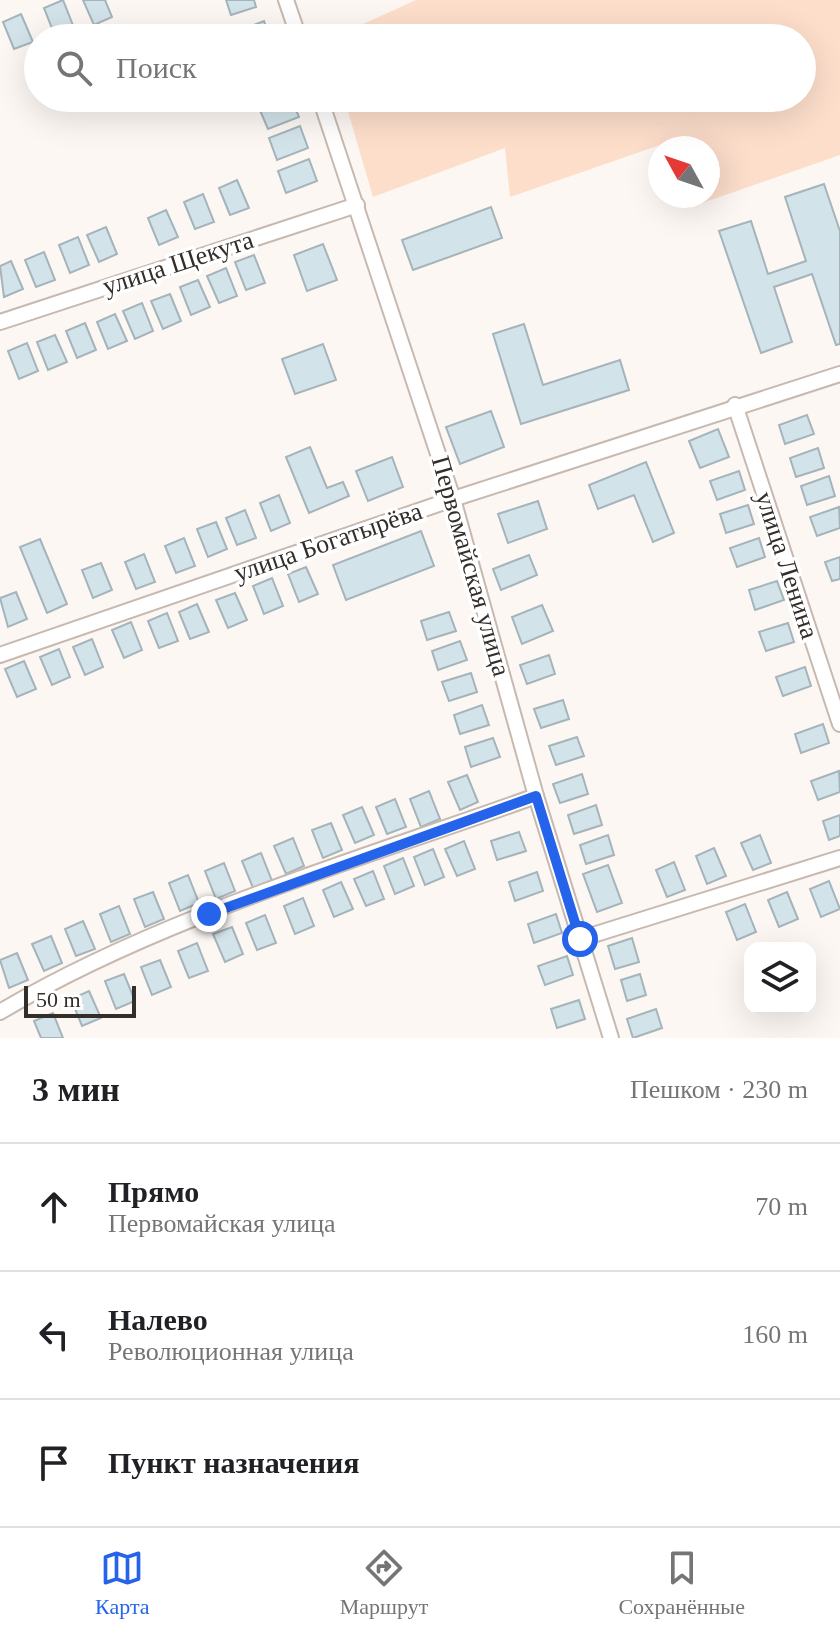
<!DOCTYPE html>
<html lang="ru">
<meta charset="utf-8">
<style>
body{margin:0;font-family:Georgia,serif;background:#f2f2f2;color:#202124}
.controls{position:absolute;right:24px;bottom:24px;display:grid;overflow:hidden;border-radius:16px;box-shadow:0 8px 32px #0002}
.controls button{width:72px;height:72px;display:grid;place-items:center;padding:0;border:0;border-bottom:2px solid #e0e0e0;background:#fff;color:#202124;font:40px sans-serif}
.compass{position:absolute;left:648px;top:136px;width:72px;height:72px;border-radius:50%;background:#fff;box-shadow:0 8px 32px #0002;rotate:310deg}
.scale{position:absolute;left:24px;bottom:20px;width:112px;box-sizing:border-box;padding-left:8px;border:4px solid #342e2b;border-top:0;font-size:22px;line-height:28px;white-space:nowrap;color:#342e2b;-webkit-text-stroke:6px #fff;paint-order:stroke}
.stop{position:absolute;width:24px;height:24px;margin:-18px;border:6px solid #2563eb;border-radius:50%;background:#fff}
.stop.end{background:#2563eb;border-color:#fff;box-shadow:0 2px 8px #0008}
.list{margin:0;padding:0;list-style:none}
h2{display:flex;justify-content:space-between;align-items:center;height:104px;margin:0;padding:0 32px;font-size:34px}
h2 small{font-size:26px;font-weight:400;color:#757577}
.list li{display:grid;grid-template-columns:52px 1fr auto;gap:24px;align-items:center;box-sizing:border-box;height:128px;padding:0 32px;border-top:2px solid #e0e0e0}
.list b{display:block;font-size:30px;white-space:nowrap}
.list p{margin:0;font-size:26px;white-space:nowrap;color:#757577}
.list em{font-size:26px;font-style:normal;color:#757577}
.icon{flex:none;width:44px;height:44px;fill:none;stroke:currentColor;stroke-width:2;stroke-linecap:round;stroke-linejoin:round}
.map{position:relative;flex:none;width:840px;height:1038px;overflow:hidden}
.search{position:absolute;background:#fff;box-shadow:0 8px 32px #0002;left:24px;right:24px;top:24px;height:88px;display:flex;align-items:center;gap:20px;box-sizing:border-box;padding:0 28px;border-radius:44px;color:#757577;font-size:30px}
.sheet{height:488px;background:#fff}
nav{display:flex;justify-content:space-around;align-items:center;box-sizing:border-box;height:112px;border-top:2px solid #e0e0e0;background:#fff;font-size:22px;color:#757577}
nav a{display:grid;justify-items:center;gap:4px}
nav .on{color:#2563eb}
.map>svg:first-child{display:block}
.green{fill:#fddecb}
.building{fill:#d2e3e9;stroke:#a4b4ba;stroke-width:2}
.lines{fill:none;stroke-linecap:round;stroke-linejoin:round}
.street-casing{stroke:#c7b9b0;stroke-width:18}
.street{stroke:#fff;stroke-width:14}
.route{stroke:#2563eb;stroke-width:10}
.labels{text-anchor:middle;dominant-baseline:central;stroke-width:7;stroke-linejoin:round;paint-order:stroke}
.street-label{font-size:26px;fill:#342e2b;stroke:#fff}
</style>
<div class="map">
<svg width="840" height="1038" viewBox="0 0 840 1038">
<rect width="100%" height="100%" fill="#fdf7f3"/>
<!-- green -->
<path class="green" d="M416,0H840V155L688,208L684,196H708V148H668L666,143L510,197L505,148L373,197L344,98H802V38H332Z"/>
<!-- building -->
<g class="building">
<path d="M63,0L74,28L55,36L44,8Z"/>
<path d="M83,0H105L112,17L94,25Z"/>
<path d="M226,0H254L256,7L231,15Z"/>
<path d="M21,14L33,42L14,49L3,22Z"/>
<path d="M264,21L270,38H235L233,33Z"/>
<path d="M284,98H291L299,117L268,129L259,108Z"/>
<path d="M300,126L308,148L277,160L269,138Z"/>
<path d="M309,159L317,181L286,193L278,171Z"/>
<path d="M237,180L249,208L230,215L219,188Z"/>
<path d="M824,184L840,231V344L836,345L812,274L774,287L792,342L761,353L719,231L751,221L768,274L806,261L785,197Z"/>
<path d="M203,194L214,222L195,229L184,202Z"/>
<path d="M491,207L502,238L413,270L402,240Z"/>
<path d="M166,210L178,237L159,245L148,218Z"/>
<path d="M106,227L117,254L99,262L87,235Z"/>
<path d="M78,237L89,265L70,273L59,245Z"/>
<path d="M323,244L337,280L307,291L294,255Z"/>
<path d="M44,252L55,280L36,287L25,260Z"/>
<path d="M254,255L265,283L246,290L235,262Z"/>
<path d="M11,261L23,289L4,297L0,266Z"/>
<path d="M226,268L237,296L219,303L207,276Z"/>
<path d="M198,280L210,307L191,315L180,287Z"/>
<path d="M170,294L181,321L163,329L151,301Z"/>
<path d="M142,303L153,331L135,339L123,311Z"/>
<path d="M115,314L127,341L108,349L97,322Z"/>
<path d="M85,323L96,350L77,358L66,331Z"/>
<path d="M524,324L543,385L620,360L629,390L521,424L493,334Z"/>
<path d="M55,335L67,362L48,370L37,342Z"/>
<path d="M27,343L38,371L19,379L8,351Z"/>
<path d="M323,344L336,380L295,394L282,359Z"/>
<path d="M491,411L504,447L460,464L446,427Z"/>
<path d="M807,415L814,434L785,444L779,425Z"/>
<path d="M718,429L729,457L700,468L689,441Z"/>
<path d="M310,447L327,488L343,482L349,496L309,513L286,457Z"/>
<path d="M818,448L824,468L796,477L790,458Z"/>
<path d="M392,457L403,487L368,501L356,471Z"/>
<path d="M646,462L674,533L653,542L634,495L598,509L589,485Z"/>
<path d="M739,471L745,490L717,500L710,481Z"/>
<path d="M829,476L835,496L807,505L801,486Z"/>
<path d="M279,495L290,523L271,531L260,503Z"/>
<path d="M538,501L547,529L508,543L498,514Z"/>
<path d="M748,505L754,524L726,533L720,514Z"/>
<path d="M839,507L840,528L817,536L810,517Z"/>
<path d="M245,510L256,538L237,545L226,518Z"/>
<path d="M216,522L227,549L208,557L197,529Z"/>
<path d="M421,531L434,566L346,600L333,565Z"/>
<path d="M184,538L195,566L176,573L165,546Z"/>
<path d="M759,538L765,557L737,567L730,548Z"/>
<path d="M40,539L67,604L47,613L20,547Z"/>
<path d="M144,554L155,582L136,589L125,562Z"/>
<path d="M529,555L537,575L501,590L493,569Z"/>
<path d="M840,557V579L832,581L825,562Z"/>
<path d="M101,563L112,590L93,598L82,570Z"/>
<path d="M306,567L318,594L299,602L288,574Z"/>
<path d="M272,578L283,606L264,614L253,586Z"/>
<path d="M777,581L784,600L755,610L749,590Z"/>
<path d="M16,592L27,619L8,627L0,598Z"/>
<path d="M235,593L247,620L228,628L216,600Z"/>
<path d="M197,604L209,632L190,639L179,612Z"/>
<path d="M542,605L553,631L522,644L512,617Z"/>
<path d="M449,612L456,631L427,640L421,621Z"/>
<path d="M167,613L178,641L159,648L148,621Z"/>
<path d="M131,622L142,650L124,658L112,630Z"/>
<path d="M788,623L794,642L766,651L759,632Z"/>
<path d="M92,639L103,667L85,675L73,647Z"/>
<path d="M460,641L467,660L438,670L432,651Z"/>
<path d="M59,649L70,677L52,685L40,657Z"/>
<path d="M549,655L555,674L527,684L520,665Z"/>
<path d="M24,661L36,689L17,697L5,669Z"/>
<path d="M805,667L811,686L783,696L776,677Z"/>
<path d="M471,673L477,692L449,701L442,682Z"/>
<path d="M563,700L569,719L541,728L534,709Z"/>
<path d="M482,705L489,725L460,734L454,715Z"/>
<path d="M823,724L829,743L801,753L795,734Z"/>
<path d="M577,737L584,756L556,765L549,746Z"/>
<path d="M493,738L500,757L471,767L465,747Z"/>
<path d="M839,771L840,792L818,800L811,781Z"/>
<path d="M582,774L588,794L560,803L553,784Z"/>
<path d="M467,775L478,802L460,810L448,782Z"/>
<path d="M429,791L440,819L421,827L410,799Z"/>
<path d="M395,799L406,827L387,834L376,807Z"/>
<path d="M596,805L602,825L574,834L568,815Z"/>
<path d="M362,807L374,835L355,843L343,815Z"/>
<path d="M840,815V836L829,840L823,821Z"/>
<path d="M331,823L342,850L323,858L312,830Z"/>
<path d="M519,832L526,851L497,860L491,841Z"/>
<path d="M608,835L614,855L586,864L580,845Z"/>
<path d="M760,835L771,863L753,870L741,843Z"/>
<path d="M293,838L304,866L286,874L274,846Z"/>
<path d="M464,841L475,869L457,876L445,849Z"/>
<path d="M714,848L726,876L707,884L696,856Z"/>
<path d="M433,849L444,877L425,885L414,857Z"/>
<path d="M261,853L272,881L253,888L242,861Z"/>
<path d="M403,858L414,886L395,894L384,866Z"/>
<path d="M674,862L685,890L667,897L656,870Z"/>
<path d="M224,863L235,891L216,899L205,871Z"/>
<path d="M608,865L622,903L597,912L583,874Z"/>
<path d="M373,871L384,899L366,906L354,879Z"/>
<path d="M537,872L543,891L515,901L509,882Z"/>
<path d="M188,875L199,903L180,911L169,883Z"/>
<path d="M829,881L840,909L821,917L810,889Z"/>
<path d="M341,882L353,909L334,917L323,890Z"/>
<path d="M153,892L164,919L145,927L134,899Z"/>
<path d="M787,892L798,919L779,927L768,900Z"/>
<path d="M303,898L314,926L295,934L284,906Z"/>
<path d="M745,904L756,932L737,940L726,912Z"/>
<path d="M119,906L130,934L111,942L100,914Z"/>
<path d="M556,914L562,933L534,943L528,924Z"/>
<path d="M265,915L276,943L257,950L246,923Z"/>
<path d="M83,921L95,949L76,956L65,929Z"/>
<path d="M232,927L243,954L225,962L213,934Z"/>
<path d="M51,936L62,963L44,971L32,944Z"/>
<path d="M632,938L639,962L615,969L608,946Z"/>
<path d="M197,943L208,971L189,978L178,951Z"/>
<path d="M17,953L28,980L9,988L0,960Z"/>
<path d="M567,956L573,975L545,985L538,966Z"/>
<path d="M160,960L171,987L152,995L141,967Z"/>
<path d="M124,974L135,1001L116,1009L105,981Z"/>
<path d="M640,974L646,995L627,1001L621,980Z"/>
<path d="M89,991L101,1018L82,1026L71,999Z"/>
<path d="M579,1000L585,1019L557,1028L551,1009Z"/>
<path d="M656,1009L662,1028L633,1038L627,1019Z"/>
<path d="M53,1013L63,1038H41L34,1021Z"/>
</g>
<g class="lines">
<defs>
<g id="street">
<path d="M286,0L299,38"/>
<path d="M320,98L453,499L536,796L611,1038"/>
<path d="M0,322L357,205"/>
<path d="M735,405L840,724"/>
<path d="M0,655L453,499L840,374"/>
<path d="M580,939L840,858"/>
<path d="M0,1012C159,917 362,859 536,796"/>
</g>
</defs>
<!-- street casing -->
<use href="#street" class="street-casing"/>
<!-- street -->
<use href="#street" class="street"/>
</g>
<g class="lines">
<!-- route -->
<path class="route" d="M209,914L536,796L580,939"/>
</g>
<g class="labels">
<!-- street labels -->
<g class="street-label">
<text transform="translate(178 263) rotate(-18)">улица Щекута</text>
<text transform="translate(328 542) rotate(-19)">улица Богатырёва</text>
<text transform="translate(787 565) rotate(72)">улица Ленина</text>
<text transform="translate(471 566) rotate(74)">Первомайская улица</text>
</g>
</g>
</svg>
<div class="controls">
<button><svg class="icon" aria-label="layers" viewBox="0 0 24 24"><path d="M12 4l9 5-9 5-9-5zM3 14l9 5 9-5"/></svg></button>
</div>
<svg class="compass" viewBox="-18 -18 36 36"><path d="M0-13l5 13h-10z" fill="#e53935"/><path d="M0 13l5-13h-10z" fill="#757577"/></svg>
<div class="scale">50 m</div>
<div class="stop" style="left:580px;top:939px"></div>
<div class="stop end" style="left:209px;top:914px"></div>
<div class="search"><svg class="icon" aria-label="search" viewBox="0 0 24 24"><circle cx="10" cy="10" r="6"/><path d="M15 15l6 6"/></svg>Поиск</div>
</div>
<section class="sheet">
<h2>3 мин<small>Пешком · 230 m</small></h2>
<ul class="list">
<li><svg class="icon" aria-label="ahead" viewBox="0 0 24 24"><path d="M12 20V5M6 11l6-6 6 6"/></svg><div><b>Прямо</b><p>Первомайская улица</p></div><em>70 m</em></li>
<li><svg class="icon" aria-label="left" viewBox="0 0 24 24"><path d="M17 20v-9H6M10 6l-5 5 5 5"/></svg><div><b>Налево</b><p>Революционная улица</p></div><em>160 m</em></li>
<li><svg class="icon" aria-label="arrive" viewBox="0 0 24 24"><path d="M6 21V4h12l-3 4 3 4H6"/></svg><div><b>Пункт назначения</b></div></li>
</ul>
</section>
<nav>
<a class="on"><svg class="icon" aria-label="map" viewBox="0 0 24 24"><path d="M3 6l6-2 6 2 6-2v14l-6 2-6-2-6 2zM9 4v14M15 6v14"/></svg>Карта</a>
<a><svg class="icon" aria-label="directions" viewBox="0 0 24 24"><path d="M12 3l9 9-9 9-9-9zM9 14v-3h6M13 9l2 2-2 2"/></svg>Маршрут</a>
<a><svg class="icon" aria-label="saved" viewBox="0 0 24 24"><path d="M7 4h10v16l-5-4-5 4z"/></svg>Сохранённые</a>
</nav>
